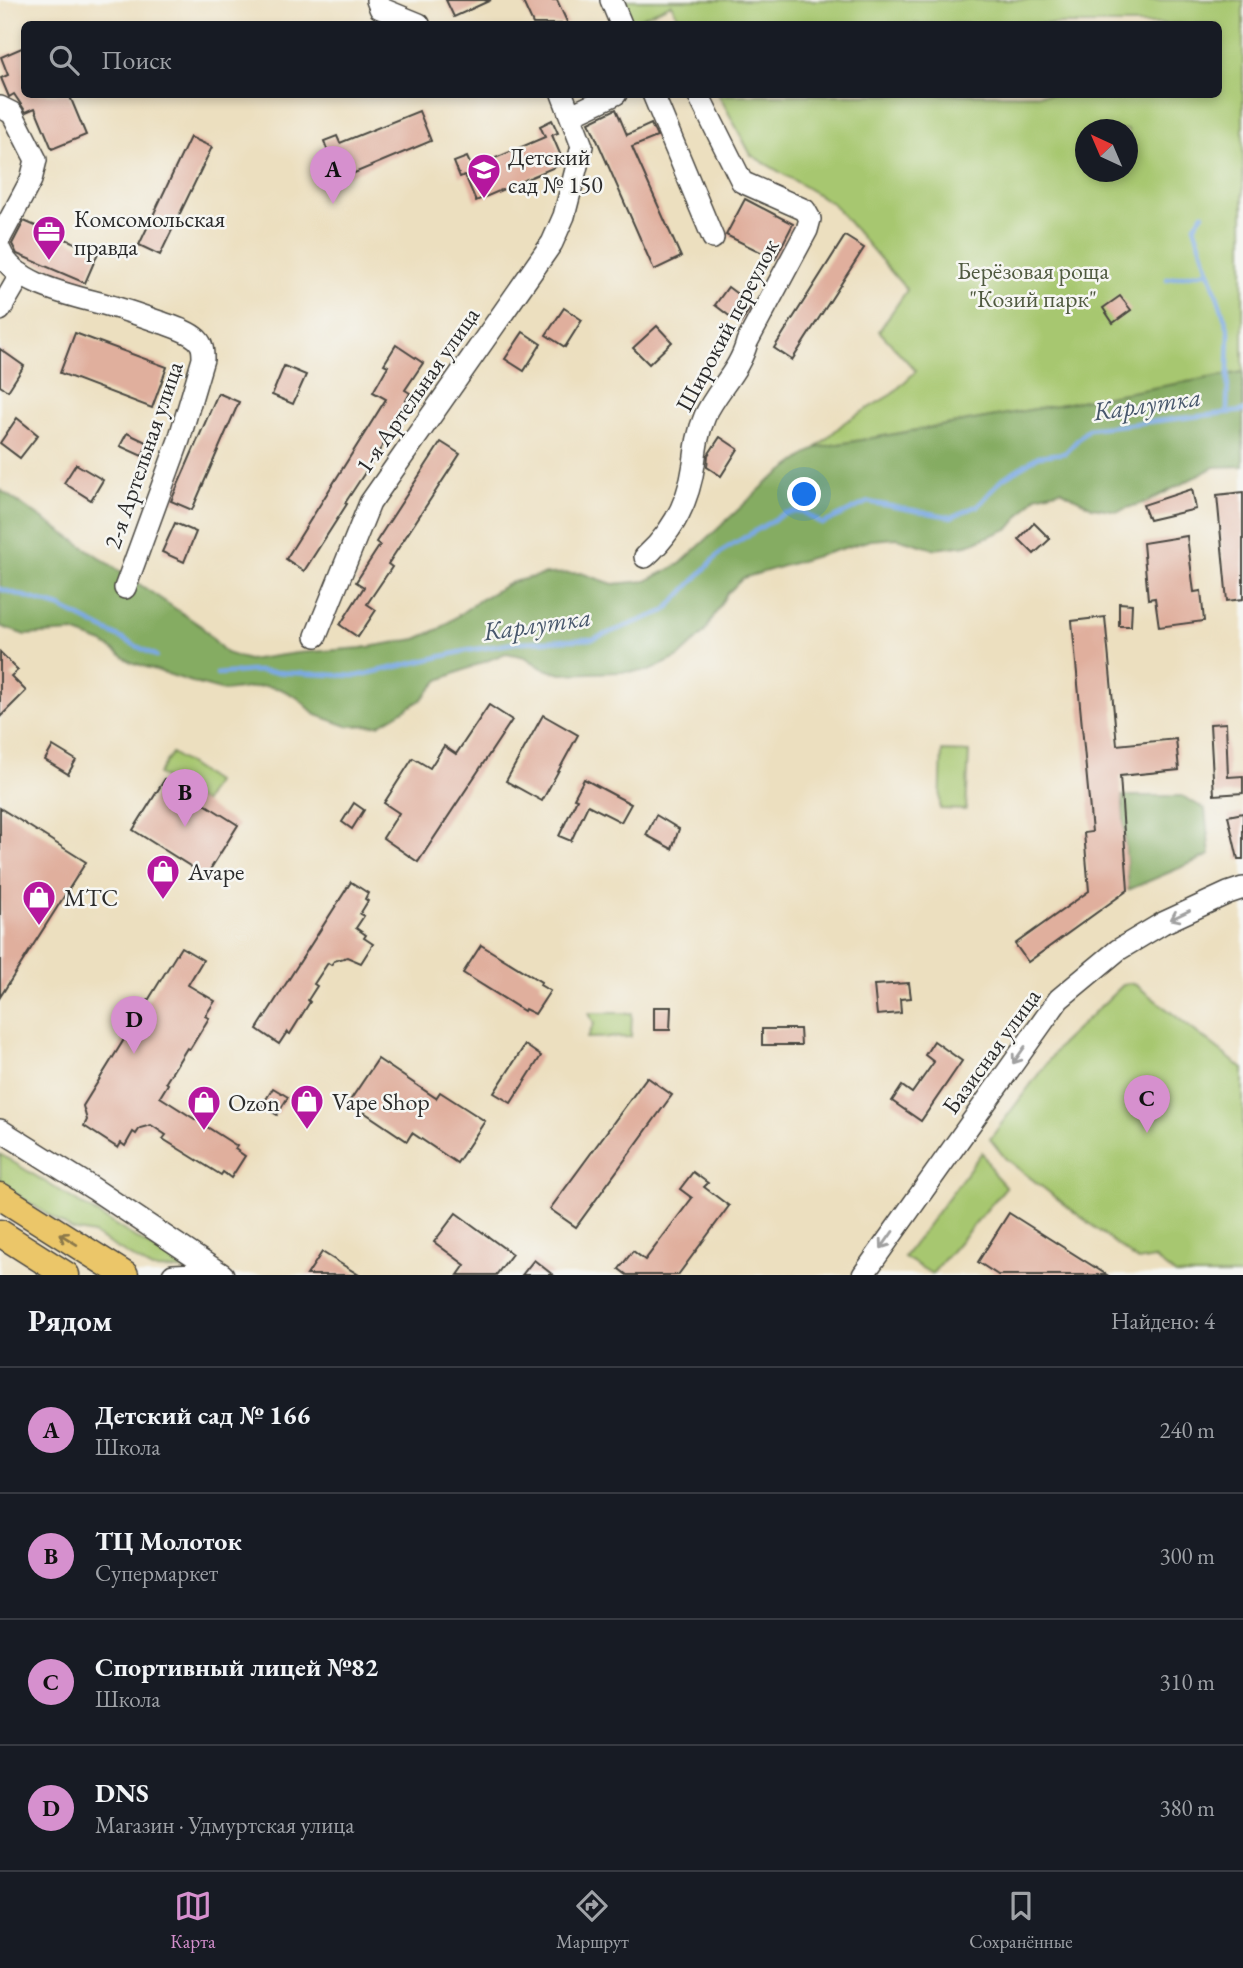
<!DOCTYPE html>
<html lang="ru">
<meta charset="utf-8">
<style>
body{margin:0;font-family:"EB Garamond",serif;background:#242831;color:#f1f3f6}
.compass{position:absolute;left:1075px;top:119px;width:63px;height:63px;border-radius:50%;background:#171b24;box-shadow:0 4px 10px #0003;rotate:316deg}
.you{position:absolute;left:805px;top:495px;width:24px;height:24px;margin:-18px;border:5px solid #fff;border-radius:50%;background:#1a73e8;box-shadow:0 0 0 10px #1a73e833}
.badge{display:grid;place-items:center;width:46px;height:46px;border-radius:50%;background:#d690ce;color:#111;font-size:23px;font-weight:700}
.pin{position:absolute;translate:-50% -58px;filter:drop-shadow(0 2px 4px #0008)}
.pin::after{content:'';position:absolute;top:37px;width:24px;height:21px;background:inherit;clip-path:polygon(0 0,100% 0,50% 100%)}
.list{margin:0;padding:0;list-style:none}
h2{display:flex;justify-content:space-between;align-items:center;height:91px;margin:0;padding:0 28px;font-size:30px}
h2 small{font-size:23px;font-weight:400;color:#9ea1a6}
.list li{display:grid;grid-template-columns:46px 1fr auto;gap:21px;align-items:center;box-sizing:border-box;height:126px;padding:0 28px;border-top:2px solid #363941}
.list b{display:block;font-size:26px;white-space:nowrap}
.list p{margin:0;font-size:23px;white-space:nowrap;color:#9ea1a6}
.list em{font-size:23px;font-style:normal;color:#9ea1a6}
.icon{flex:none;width:38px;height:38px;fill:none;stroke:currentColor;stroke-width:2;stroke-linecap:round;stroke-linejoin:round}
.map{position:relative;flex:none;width:1243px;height:1275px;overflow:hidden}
.search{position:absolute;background:#171b24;box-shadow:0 4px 10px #0003;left:21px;right:21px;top:21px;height:77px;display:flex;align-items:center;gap:18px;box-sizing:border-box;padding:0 24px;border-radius:10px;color:#9ea1a6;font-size:26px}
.sheet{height:595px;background:#171b24}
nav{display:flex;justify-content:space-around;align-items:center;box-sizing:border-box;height:98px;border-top:2px solid #363941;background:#171b24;font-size:19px;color:#9ea1a6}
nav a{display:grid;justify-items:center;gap:4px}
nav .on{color:#d690ce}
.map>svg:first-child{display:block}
.green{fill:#a7c770;stroke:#69794e;stroke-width:2;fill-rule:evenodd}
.forest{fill:#85ac62;stroke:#586c46;stroke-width:2}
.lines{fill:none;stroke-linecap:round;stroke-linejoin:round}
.stream{stroke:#7aa9e4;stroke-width:4.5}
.building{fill:#e0af9d}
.minor-casing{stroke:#484641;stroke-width:24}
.major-casing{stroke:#484641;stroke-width:29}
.minor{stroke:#fff;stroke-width:21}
.major{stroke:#ebc669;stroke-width:26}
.oneway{stroke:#a0a0a0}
.oneway2{stroke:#8b784a}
.labels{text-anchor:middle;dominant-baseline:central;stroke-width:5;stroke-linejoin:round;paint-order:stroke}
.poi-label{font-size:24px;fill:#2b2b2b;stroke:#f6f6f2;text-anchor:start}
.park-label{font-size:24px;fill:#505a40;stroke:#f6f6f2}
.street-label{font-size:24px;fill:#2b2b2b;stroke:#f6f6f2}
.water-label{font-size:26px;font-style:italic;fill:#47576c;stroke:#f6f6f2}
</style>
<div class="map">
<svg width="1243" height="1275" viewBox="0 0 1243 1275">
<rect width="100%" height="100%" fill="#f6f6f2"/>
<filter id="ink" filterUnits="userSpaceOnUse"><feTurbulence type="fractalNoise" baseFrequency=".0143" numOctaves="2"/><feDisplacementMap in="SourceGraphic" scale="14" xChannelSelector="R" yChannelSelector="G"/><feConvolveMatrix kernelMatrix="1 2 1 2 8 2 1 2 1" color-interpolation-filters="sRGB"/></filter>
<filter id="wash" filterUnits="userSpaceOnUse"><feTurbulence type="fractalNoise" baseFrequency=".00686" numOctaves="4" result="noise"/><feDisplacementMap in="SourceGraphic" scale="28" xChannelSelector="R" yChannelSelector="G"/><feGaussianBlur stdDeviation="1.57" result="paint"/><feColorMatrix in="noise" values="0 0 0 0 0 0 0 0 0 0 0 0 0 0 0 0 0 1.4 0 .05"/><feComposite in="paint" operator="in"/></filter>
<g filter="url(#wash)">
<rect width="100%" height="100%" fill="#ecdfbf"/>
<!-- green -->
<g class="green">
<path d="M622,0H1243V372L816,448L845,422L892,394L916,371L879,331L907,290L832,203L751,155L719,95L1218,94V24H682L671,4L631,23ZM1086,130H1128V172H1086Z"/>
<path d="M942,751L969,752L966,810L940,809Z"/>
<path d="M172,753L215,782L203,803L158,774Z"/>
<path d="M1129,983L1136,985L1243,1069V1275H1176L1154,1258L1138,1261L1006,1159L990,1139L1061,1044L1123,985Z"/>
<path d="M589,1013H632L631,1037L587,1038L594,1024Z"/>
<path d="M982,1152L994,1174L1006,1187L932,1274L904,1257Z"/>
<path d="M0,1154L188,1270L152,1269L93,1234L72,1230L0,1184Z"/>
</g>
<!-- forest -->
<g class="forest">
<path d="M1243,372V466L1214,467L1149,501L1118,511L1092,507L1061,490L1036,496L1010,528L967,545L934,549L897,538L871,540L743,578L726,595L704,633L679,657L649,671L561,674L542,668L525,657L506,653L439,680L421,700L379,725L347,726L316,715L298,698L281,689L265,686L224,691L198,684L131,662L103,643L73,632L25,635L0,626V490L201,626L226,653L248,660L297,653L362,648L416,639L439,629L481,599L512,582L546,574L581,573L613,584L646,581L680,564L768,482L816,448Z"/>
<path d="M1122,796H1182L1205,809L1210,855L1128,890Z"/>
</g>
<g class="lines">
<!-- stream -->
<g class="stream">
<path d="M1203,214L1194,226L1229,331L1227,412"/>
<path d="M1167,279L1209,271"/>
<path d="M0,589L60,607L156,656"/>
<path d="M217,674L253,671L357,676L465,651L521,642L593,639L665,611L722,551L785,513L802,511L822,524L868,502L951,517L979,505L1002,479L1039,456L1065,453L1088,429L1243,411"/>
</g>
</g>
<g id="blocks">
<!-- building -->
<g class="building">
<path d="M446,0H491L454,17Z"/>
<path d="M522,0H557L568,24H533Z"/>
<path d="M24,47V94H69L86,135L52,149L35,108L26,112L14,94L9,97L1,78L8,75L1,57Z"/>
<path d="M616,109L627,135L651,124L657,137L632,147L681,257L654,270L589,122Z"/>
<path d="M419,111L431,141L345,177L333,150L328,152L324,141L337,136L340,143Z"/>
<path d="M552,120L558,133L552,135L564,163L476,201L465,175L460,177L454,162L467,157L472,168L545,137L540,126Z"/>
<path d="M190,137L212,147L160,255L139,245Z"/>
<path d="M745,199L793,224L775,259L726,235Z"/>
<path d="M24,221L98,253L85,283L17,254L12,244Z"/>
<path d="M845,236L864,248L792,360L774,348Z"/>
<path d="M728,287L752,305L740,324L715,305Z"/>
<path d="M1120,296L1131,310L1113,323L1103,308Z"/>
<path d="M564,308L582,320L565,347L546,335Z"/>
<path d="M657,326L672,342L649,364L633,348Z"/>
<path d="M523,332L541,344L524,371L505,359Z"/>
<path d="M75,333L167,367L152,408L60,373Z"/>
<path d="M396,345L423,363L405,390L410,393L399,414L402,416L345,503L347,504L304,571L286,559L386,399L373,392L388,366L384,364Z"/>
<path d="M0,349L24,366L8,391L0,386Z"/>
<path d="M284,366L306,375L293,404L272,395Z"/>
<path d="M218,393L239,402L192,510L171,501Z"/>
<path d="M17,418L38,435L20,458L0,443Z"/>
<path d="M127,433L148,443L142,456L120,446Z"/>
<path d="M720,437L738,449L721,476L707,467L708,455Z"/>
<path d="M441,442L460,454L388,564L392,567L367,604L376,610L358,637L340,625L364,587L356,582L380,545L376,542Z"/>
<path d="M76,464L103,480L91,500L64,483Z"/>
<path d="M1192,489L1196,509L1149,520L1143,505Z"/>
<path d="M1243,492V599L1227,601L1217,495Z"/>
<path d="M175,523L196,532L184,562L162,552Z"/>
<path d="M1034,523L1050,539L1034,554L1019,539Z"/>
<path d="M1187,536L1194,592L1201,591L1204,621L1159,627L1155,598L1148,599L1143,543Z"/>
<path d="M1119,603L1132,604L1131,626H1119Z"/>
<path d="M1105,617L1117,745L1176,739L1179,770L1120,776L1128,890L1028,962L1015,944L1089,891L1084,833L1092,832L1072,621Z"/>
<path d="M0,652L18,670L11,676L26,691L0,717Z"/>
<path d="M489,705L512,720L418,862L383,838L399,813L384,803L413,758L430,768L444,746L456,754Z"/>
<path d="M543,715L578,735L542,801L506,781Z"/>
<path d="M1226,723L1228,777L1243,776V793L1214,795L1210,724Z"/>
<path d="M53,746L76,760L68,774L45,760Z"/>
<path d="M165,779L238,825L206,876L133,830Z"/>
<path d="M584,779L631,804L621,822L588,805L571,841L559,836L577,799L574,798Z"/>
<path d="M354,803L364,810L352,829L342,822Z"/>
<path d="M0,808L86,862L0,997Z"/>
<path d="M1243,813V859H1238L1228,816Z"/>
<path d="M656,815L679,829L672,849L646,835Z"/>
<path d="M351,882L368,893L365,899L368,901L360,914L364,916L356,928L366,935L364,938L373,944L361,963L347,957L334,961L331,965L328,963L314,984L317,986L308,1000L310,1002L290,1034L287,1032L279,1044L257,1029Z"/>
<path d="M481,945L541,982L540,985L550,991L535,1014L525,1009L524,1011L463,973Z"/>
<path d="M181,947L203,960L188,985L215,1001L205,1016L209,1018L190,1049L187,1048L166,1082L168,1084L160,1097L237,1146L235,1149L245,1156L231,1178L223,1172L221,1175L163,1139L166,1135L151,1125L140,1128L136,1134L133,1132L125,1146L121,1143L118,1148L84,1126L87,1120L83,1106Z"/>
<path d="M909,983L911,998L900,999L901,1013L877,1015L874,985Z"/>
<path d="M654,1007H671L670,1030H654Z"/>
<path d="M762,1029H800L801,1045H762Z"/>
<path d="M934,1041L962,1061L921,1121L892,1101L902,1086L912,1093L934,1062L925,1055Z"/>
<path d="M525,1045L541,1056L511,1103L494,1093Z"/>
<path d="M378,1059L436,1098L440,1092L485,1121L457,1163L412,1133L407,1141L349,1102Z"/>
<path d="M647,1077L672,1095L576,1227L550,1209Z"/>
<path d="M273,1088L288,1097L277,1115L262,1106Z"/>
<path d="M693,1172L708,1183L704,1187L729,1206L678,1275H627L619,1269L633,1251L645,1260L692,1198L680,1189Z"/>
<path d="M456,1213L512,1254L496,1275H458L465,1265L434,1242Z"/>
<path d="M1009,1213L1107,1275H998L978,1262Z"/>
<path d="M322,1252L359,1275H307Z"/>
<path d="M534,1260L553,1275H522Z"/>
</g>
</g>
</g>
<g filter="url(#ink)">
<use href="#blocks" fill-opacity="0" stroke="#484641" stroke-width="2"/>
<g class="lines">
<defs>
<g id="minor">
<path d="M377,0L380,8L419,24"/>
<path d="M611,0L621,24"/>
<path d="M653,94L713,238"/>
<path d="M0,107L12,113L36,160L31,180L0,238"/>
<path d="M571,115L616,94"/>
<path d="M0,250C13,285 75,296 107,305C126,310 145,317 163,323C174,327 188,331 197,339C203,345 203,351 203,359L179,440L125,588"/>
<path d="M0,310L21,274"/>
<path d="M645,557C673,532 689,501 694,464C696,447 698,432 705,416C717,390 740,370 747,342L807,230L810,219L805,210L742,182L698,94"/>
<path d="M316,636L370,503L552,243L564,216L582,146L562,94"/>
<path d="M0,1130L94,1189L223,1275"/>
<path d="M173,1275L220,1273"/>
<path d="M863,1275L1059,999L1118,950L1163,923L1228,893L1243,888"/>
</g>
<g id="major">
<path d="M0,1196L125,1275"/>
<path d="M0,1233L66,1275"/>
</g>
</defs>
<!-- minor casing -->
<use href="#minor" class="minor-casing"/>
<!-- major casing -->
<use href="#major" class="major-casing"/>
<!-- minor -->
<use href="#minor" class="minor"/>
<!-- major -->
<use href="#major" class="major"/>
</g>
<!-- one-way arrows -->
<defs><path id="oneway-shaft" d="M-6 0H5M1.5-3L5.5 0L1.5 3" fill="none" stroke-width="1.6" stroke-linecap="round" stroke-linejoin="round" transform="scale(1.75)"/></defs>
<g class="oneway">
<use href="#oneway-shaft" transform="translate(1180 915) rotate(155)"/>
<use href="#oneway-shaft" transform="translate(1019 1055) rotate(125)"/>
<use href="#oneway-shaft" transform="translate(887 1240) rotate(125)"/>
</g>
<use class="oneway2" href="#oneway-shaft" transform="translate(68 1239) rotate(-148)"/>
</g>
<!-- icons -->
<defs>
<symbol id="school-pin" viewBox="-11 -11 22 30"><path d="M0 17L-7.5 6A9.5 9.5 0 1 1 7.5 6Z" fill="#b5179e" stroke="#f6f6f2"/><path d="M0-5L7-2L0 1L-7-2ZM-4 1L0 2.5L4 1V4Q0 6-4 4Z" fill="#fff"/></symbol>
<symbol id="office-pin" viewBox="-11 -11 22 30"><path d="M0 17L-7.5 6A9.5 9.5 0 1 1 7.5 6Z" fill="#b5179e" stroke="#f6f6f2"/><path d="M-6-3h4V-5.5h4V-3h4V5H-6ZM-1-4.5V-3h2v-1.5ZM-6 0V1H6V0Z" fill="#fff"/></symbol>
<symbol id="shop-pin" viewBox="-11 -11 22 30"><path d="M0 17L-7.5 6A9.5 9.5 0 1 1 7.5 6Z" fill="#b5179e" stroke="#f6f6f2"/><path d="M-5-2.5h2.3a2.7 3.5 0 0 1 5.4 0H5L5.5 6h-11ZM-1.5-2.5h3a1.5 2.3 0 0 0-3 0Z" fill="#fff"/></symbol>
</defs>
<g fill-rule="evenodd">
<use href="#school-pin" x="465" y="151" width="38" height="52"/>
<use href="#office-pin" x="30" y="213" width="38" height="52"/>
<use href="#shop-pin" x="144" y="852" width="38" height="52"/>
<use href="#shop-pin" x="20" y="878" width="38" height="52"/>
<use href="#shop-pin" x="288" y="1082" width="38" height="52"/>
<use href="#shop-pin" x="185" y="1083" width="38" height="52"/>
</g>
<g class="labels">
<!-- poi labels -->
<g class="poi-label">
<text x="508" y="156">Детский<tspan x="508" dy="28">сад № 150</tspan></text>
<text x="74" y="218">Комсомольская<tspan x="74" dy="28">правда</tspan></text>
<text x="188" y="871">Avape</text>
<text x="64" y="897">МТС</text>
<text x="332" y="1101">Vape Shop</text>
<text x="228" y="1102">Ozon</text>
</g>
<!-- park labels -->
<g class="park-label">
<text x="1033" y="270">Берёзовая роща<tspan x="1033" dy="28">"Козий парк"</tspan></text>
</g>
<!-- street labels -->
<g class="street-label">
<text transform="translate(727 325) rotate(-62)">Широкий переулок</text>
<text transform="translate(417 390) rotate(-55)">1-я Артельная улица</text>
<text transform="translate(143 455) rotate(-71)">2-я Артельная улица</text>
<text transform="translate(991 1051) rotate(-54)">Базисная улица</text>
</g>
<!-- water labels -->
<g class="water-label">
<text transform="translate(1147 404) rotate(-8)">Карлутка</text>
<text transform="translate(537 624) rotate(-8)">Карлутка</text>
</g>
</g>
</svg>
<svg class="compass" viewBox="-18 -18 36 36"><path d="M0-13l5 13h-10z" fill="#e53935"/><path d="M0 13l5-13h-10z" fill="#9ea1a6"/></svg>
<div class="you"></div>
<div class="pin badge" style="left:333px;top:204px">A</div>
<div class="pin badge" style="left:185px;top:827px">B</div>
<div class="pin badge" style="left:1147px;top:1133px">C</div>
<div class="pin badge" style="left:134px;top:1054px">D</div>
<div class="search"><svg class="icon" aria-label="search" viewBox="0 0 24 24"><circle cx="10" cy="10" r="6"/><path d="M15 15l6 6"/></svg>Поиск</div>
</div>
<section class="sheet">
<h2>Рядом<small>Найдено: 4</small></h2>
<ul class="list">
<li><span class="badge">A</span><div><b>Детский сад № 166</b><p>Школа</p></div><em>240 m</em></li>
<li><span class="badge">B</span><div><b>ТЦ Молоток</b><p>Супермаркет</p></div><em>300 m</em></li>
<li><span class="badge">C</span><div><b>Спортивный лицей №82</b><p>Школа</p></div><em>310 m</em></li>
<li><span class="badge">D</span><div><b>DNS</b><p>Магазин · Удмуртская улица</p></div><em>380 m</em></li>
</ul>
</section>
<nav>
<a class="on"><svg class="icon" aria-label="map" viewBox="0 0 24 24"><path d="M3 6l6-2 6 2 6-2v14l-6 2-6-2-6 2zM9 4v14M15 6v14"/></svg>Карта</a>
<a><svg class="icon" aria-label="directions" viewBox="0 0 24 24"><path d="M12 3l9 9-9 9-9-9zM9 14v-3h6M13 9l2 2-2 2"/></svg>Маршрут</a>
<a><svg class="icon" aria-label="saved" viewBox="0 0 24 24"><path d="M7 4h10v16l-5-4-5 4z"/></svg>Сохранённые</a>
</nav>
